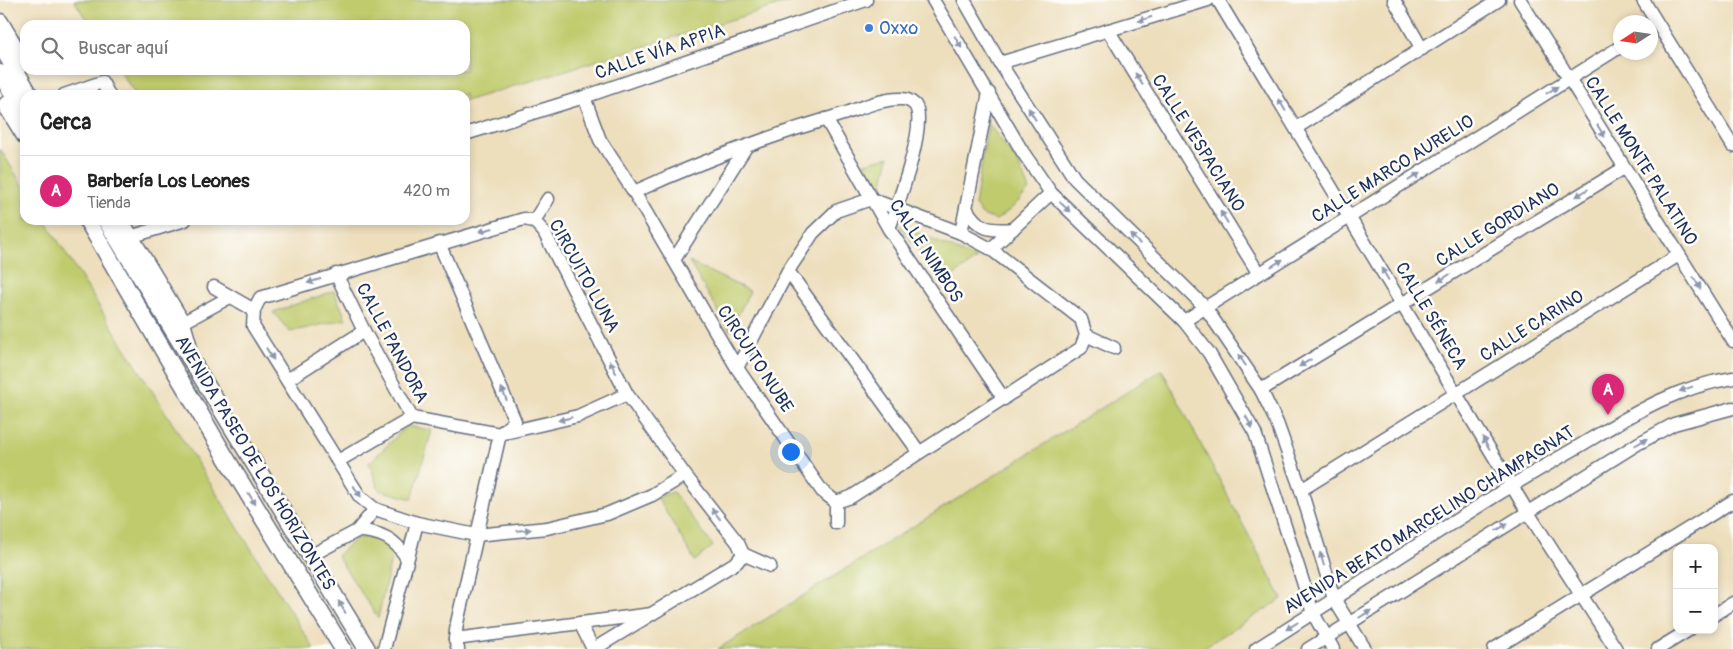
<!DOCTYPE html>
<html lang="es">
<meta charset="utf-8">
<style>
body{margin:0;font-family:Pangolin,sans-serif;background:#f6f6f6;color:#222}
.controls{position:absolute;right:15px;bottom:15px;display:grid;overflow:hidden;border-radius:10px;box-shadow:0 2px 8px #0003}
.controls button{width:45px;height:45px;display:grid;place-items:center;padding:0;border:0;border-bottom:1px solid #e0e0e0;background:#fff;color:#222;font:25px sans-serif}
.compass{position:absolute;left:1613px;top:15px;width:45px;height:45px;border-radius:50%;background:#fff;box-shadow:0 2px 8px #0003;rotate:258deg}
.you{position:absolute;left:790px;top:451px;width:18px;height:18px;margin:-12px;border:4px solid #fff;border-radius:50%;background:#1a73e8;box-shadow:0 0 0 8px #1a73e833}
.badge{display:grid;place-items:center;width:32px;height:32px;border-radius:50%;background:#db2777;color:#fff;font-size:16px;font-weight:700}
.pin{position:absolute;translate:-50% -41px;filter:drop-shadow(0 1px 2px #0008)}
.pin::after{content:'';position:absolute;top:26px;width:18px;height:15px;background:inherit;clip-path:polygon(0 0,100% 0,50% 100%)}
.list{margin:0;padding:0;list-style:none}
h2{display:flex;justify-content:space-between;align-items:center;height:65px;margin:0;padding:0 20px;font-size:21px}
h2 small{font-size:16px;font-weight:400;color:#767676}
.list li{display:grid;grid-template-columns:32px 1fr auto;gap:15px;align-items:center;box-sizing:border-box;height:70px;padding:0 20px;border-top:1px solid #e0e0e0}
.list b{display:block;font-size:19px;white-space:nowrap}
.list p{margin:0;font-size:16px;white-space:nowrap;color:#767676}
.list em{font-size:16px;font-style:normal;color:#767676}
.icon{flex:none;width:28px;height:28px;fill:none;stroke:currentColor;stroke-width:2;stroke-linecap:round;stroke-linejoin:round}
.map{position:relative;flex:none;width:1733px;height:649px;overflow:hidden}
.search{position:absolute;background:#fff;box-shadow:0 2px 8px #0003;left:20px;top:20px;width:450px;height:55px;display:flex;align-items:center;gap:12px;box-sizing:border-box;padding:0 18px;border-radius:15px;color:#767676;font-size:19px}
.panel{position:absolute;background:#fff;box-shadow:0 2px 8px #0003;left:20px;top:90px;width:450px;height:135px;border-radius:15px}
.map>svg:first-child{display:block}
.green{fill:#bfcb6c;stroke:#6d7d65}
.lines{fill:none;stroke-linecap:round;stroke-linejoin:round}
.minor-casing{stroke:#646c7f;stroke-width:15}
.major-casing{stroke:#646c7f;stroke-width:19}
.minor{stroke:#fff;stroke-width:12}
.major{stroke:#fff;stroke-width:16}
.oneway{fill:#8d97ae}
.shop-dot{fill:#3f7fe0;stroke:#fdfcf7;stroke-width:2}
.labels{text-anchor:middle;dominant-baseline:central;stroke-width:5;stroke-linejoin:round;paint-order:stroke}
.shop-label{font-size:18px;fill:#366cbe;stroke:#fdfcf7;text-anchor:start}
.street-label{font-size:18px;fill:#1b2f5e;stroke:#fdfcf7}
</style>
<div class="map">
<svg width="1733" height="649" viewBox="0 0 1733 649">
<rect width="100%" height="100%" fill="#fdfcf7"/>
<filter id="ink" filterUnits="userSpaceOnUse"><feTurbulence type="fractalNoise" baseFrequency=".02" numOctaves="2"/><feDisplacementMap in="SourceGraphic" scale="10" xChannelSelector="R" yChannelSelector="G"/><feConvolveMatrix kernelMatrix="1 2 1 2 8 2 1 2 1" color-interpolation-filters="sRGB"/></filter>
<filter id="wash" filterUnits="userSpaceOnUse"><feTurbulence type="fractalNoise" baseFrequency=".0096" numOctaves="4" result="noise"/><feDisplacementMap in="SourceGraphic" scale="20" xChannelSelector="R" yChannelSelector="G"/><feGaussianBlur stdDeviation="1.12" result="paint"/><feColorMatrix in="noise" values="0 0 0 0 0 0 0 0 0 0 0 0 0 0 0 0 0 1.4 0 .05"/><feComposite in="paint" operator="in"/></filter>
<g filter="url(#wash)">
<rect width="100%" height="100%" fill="#eddebc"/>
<!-- green -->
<g class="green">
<path d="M74,0H796L465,101V95H136L119,70H465V25H90Z"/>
<path d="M988,123L1018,163L1029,190L1011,209L996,220L982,215L975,205Z"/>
<path d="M0,149L25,189V220H45L314,649H0Z"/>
<path d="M889,157L881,191L864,163Z"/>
<path d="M899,225L977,259L943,283Z"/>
<path d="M689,262L750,291L730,331Z"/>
<path d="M334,291L346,319L290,332L273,312Z"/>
<path d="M1162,370L1282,599L1201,649H718Z"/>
<path d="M407,426L432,430L412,499L379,490L369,463Z"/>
<path d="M673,492L713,546L695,561L657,497Z"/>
<path d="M376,537L393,551L378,618L337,556L356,538Z"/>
</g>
</g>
<g filter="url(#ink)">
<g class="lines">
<defs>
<g id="minor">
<path d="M933,0L1022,151L1051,193L1184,321L1209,353L1255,433L1313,613L1333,649"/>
<path d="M964,0L1000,63L1075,179L1205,307L1261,390L1277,423L1301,490L1334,599L1365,649"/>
<path d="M1218,0L1527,511L1616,649"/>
<path d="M1394,0L1422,49"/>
<path d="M1520,0L1733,341"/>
<path d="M1643,0L1733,146"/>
<path d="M1108,30L1259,274"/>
<path d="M1000,63L1208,0"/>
<path d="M64,95L102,82L109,95"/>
<path d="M584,97L600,140L634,192L737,368L822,491L836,502"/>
<path d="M826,119L889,229L1004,399"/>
<path d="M1296,128L1499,0"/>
<path d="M465,134L584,97L866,0"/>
<path d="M634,192C702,161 772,135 843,114C861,108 883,98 902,99C907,99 911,101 915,105C928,124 897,206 889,229"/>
<path d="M966,208C978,230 991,231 1013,229"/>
<path d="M534,221L548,199"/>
<path d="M961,233L989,93"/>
<path d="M130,237L185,220"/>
<path d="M439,243L515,421L500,434L457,623L455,639L458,649"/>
<path d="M991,249L1051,193"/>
<path d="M674,260L746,147"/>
<path d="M788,271L919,452"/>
<path d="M336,274L364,331L412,418"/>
<path d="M214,287L254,310"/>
<path d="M1184,321L1620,47"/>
<path d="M182,323L230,297"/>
<path d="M1086,335L1114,348"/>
<path d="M737,368L788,271L813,233L836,211L871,199L961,233L991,249L1081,319L1086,335L1081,348L851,497L836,502"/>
<path d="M287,380L364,331"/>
<path d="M1261,390L1624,168"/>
<path d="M412,418L500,434L578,416L627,394"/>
<path d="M338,461L412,418"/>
<path d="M685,475L652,495L607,514L547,528L476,535L417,523L375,509L360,497L253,326L254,310L260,298L524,219L534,221L544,232L627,394L685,475L738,543L743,554"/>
<path d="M1301,490L1679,255"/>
<path d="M836,502V523"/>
<path d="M357,531C380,531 396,539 407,559"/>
<path d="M743,554L770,566"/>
<path d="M310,556L357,531L375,509"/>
<path d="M1714,615L1733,603"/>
<path d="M580,623L593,649"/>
<path d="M455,639L652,614"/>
<path d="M384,649L417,523"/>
<path d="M594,649L737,562L743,554"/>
<path d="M1256,649C1360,584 1462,513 1569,452C1624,420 1669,388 1733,378"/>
<path d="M1308,649L1639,443L1674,424L1733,408"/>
<path d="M1494,649L1733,501"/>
<path d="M1658,649L1689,630"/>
</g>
<g id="major">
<path d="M0,22L20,56"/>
<path d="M0,44L30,95"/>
<path d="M0,73L25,115"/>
<path d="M6,105L25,136"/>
<path d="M87,220L226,458L343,649"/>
<path d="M106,220L367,649"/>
<path d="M120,220L182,323L188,344"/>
</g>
</defs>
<!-- minor casing -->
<use href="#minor" class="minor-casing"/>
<!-- major casing -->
<use href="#major" class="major-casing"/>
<!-- minor -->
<use href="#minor" class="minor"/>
<!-- major -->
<use href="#major" class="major"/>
</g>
<!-- one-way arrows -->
<defs><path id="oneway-solid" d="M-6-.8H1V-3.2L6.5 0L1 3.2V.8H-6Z" transform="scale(1.25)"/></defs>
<g class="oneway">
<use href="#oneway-solid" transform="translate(1145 19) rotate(163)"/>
<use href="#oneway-solid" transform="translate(958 42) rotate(59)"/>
<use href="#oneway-solid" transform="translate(1139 79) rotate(-122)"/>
<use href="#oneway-solid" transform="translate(1552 90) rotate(-32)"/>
<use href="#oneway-solid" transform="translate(1282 105) rotate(-121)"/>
<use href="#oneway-solid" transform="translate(1032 114) rotate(-122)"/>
<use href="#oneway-solid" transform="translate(1601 131) rotate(58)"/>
<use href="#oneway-solid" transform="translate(1414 177) rotate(-32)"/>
<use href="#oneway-solid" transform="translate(1582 193) rotate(148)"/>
<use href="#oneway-solid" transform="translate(1065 207) rotate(44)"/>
<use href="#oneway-solid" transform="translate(1224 217) rotate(-122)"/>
<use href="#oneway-solid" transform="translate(486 230) rotate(165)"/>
<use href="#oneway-solid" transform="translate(1135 239) rotate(-136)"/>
<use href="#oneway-solid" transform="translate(1277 263) rotate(-32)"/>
<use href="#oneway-solid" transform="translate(1385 274) rotate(-121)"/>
<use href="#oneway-solid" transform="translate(1444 278) rotate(148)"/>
<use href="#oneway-solid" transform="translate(314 281) rotate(162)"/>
<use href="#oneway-solid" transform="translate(1697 283) rotate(58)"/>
<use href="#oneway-solid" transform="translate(270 354) rotate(58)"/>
<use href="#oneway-solid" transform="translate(1242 360) rotate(-124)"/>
<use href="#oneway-solid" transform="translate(1305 363) rotate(149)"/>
<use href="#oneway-solid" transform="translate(613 367) rotate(-117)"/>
<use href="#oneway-solid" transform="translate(1686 389) rotate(160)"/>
<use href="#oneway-solid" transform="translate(504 394) rotate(-113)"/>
<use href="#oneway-solid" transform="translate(565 419) rotate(167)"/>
<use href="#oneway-solid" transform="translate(1249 422) rotate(61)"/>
<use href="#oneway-solid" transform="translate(1641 442) rotate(-30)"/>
<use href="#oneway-solid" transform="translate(1486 443) rotate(-121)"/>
<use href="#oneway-solid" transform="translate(357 491) rotate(55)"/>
<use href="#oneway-solid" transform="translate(252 499) rotate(59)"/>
<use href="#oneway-solid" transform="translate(716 514) rotate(-128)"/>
<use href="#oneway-solid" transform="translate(1502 527) rotate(-32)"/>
<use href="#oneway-solid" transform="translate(524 530) rotate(-5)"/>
<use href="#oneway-solid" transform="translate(1322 559) rotate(-107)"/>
<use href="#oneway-solid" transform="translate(342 607) rotate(-121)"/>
<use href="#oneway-solid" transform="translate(1365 614) rotate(-32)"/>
<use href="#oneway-solid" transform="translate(1292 626) rotate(148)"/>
</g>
</g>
<!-- markers -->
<circle class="shop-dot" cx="869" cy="28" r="5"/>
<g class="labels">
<!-- shop labels -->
<g class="shop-label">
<text x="879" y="28">Oxxo</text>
</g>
<!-- street labels -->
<g class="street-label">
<text transform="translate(660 52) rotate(-19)">CALLE VÍA APPIA</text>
<text transform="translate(1198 143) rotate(58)">CALLE VESPACIANO</text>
<text transform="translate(1641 161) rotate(58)">CALLE MONTE PALATINO</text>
<text transform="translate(1393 169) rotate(-32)">CALLE MARCO AURELIO</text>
<text transform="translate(1498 225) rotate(-32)">CALLE GORDIANO</text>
<text transform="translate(926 251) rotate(57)">CALLE NIMBOS</text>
<text transform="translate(584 276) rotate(61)">CIRCUITO LUNA</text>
<text transform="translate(1431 316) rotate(59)">CALLE SÉNECA</text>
<text transform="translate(1532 326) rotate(-32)">CALLE CARINO</text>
<text transform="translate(392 343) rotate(62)">CALLE PANDORA</text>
<text transform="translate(755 359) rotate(57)">CIRCUITO NUBE</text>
<text transform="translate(255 463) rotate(59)">AVENIDA PASEO DE LOS HORIZONTES</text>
<text transform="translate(1429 520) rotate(-32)">AVENIDA BEATO MARCELINO CHAMPAGNAT</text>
</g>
</g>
</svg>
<div class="controls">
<button>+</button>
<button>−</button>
</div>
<svg class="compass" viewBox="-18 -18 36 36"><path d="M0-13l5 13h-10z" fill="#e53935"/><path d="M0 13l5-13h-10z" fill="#767676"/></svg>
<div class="you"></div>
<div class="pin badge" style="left:1608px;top:415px">A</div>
<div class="search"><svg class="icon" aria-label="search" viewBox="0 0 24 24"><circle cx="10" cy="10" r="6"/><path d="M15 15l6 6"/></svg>Buscar aquí</div>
<section class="panel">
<h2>Cerca<small></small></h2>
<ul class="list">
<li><span class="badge">A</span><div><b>Barbería Los Leones</b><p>Tienda</p></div><em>420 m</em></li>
</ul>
</section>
</div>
